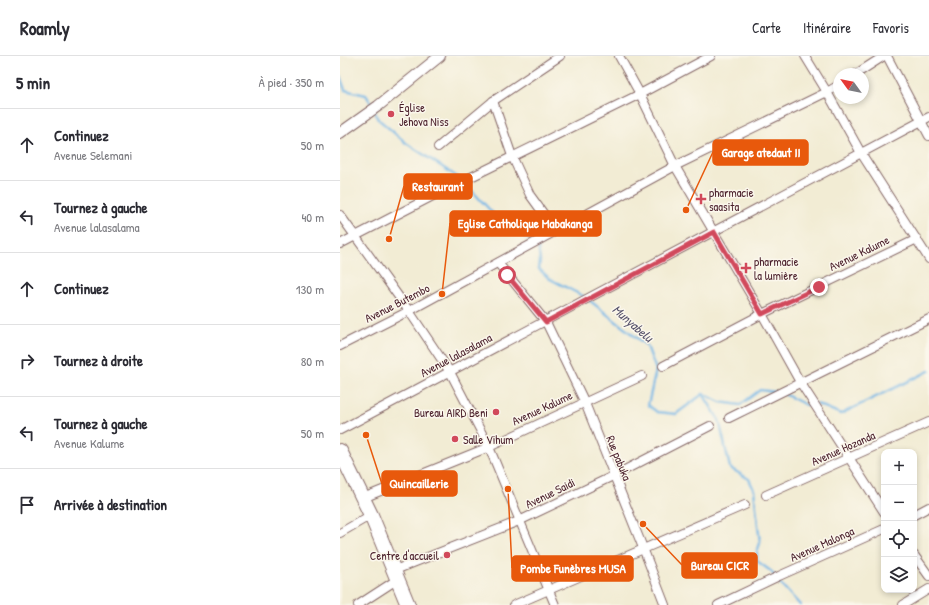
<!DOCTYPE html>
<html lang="fr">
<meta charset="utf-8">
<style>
body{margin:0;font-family:"Patrick Hand",sans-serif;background:#f2f2f3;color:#2b2b33}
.controls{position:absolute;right:12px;bottom:12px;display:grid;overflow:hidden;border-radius:8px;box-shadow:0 2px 6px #0003}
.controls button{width:36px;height:36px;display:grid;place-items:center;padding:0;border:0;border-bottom:1px solid #e1e1e2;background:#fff;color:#2b2b33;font:20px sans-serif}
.compass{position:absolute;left:493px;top:12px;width:36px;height:36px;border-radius:50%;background:#fff;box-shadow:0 2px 6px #0003;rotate:303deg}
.stop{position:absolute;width:12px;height:12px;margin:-9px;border:3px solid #d1495b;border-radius:50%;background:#fff}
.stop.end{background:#d1495b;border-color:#fff;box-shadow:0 1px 4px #0008}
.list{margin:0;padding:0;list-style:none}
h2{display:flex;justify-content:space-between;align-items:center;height:52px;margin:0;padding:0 16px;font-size:17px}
h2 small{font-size:13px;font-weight:400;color:#7c7c81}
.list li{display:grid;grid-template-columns:26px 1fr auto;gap:12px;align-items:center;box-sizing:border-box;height:72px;padding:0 16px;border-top:1px solid #e1e1e2}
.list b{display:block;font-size:15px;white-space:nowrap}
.list p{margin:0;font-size:13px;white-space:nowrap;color:#7c7c81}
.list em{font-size:13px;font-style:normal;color:#7c7c81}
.icon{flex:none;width:22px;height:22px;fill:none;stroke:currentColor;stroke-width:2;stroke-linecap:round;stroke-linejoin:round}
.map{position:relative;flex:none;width:589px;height:549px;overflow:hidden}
header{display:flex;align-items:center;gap:24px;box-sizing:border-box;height:56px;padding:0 20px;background:#fff;border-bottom:1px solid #e1e1e2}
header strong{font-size:19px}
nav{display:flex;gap:22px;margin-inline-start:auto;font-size:14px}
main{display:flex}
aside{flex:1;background:#fff}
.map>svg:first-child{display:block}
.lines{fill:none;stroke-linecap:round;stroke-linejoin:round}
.stream{stroke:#6eb3e4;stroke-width:2.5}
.minor-casing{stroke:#856766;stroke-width:10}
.tertiary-casing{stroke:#856766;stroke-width:12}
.trunk-casing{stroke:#856766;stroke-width:16}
.minor{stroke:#fff;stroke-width:8}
.tertiary{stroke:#fff;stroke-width:10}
.trunk{stroke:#fff;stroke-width:14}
.route{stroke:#d1495b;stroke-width:5}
.poi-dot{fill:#d1495b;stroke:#fbf7ec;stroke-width:1.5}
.labels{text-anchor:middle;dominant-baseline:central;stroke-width:3;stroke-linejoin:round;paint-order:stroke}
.poi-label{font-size:12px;fill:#4a1f2b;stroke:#fbf7ec;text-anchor:start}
.street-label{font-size:12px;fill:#4a1f2b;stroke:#fbf7ec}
.water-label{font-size:13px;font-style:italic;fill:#57536c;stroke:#fbf7ec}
.leader{fill:none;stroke:#e8590c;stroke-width:1.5}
.callout-dot{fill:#e8590c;stroke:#fbf7ec;stroke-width:1.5}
.callout{fill:#e8590c;stroke:#e8590c;stroke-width:1.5}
.callout-label{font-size:13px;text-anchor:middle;font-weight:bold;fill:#fff}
</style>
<header>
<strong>Roamly</strong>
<nav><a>Carte</a><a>Itinéraire</a><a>Favoris</a></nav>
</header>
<main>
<aside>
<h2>5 min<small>À pied · 350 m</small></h2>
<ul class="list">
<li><svg class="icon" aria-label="ahead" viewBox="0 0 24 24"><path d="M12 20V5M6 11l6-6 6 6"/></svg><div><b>Continuez</b><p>Avenue Selemani</p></div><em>50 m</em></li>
<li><svg class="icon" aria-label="left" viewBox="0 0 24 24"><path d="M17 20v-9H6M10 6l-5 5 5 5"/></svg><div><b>Tournez à gauche</b><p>Avenue lalasalama</p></div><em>40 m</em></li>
<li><svg class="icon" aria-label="ahead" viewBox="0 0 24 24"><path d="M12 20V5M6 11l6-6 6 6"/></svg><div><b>Continuez</b></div><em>130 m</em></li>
<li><svg class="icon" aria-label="right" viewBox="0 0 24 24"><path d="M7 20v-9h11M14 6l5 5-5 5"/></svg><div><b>Tournez à droite</b></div><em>80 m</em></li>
<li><svg class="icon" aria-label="left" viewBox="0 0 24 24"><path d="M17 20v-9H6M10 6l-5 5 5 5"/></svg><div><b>Tournez à gauche</b><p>Avenue Kalume</p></div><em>50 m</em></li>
<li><svg class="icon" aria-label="arrive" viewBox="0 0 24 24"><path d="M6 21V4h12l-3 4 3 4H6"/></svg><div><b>Arrivée à destination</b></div></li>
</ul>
</aside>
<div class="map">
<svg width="589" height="549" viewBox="0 0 589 549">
<rect width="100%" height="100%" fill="#fbf7ec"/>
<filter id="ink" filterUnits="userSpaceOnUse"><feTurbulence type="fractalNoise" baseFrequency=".025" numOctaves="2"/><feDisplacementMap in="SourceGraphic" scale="8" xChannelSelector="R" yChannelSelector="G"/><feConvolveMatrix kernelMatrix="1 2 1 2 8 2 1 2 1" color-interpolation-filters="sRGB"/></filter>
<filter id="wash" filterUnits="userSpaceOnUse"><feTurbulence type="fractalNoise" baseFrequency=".012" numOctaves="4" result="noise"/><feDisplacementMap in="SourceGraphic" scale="16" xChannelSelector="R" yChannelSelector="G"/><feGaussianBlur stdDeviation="0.9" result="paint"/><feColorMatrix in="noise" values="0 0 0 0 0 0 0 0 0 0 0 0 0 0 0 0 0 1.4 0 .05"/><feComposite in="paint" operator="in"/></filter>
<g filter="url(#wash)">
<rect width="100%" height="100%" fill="#f2ecd4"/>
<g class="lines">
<!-- stream -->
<g class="stream">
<path d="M0,20L5,34L26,39L33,50"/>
<path d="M35,55L37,62L66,87L122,124L162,167L198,190L200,205L199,213L210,223L245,241"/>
<path d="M249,244L307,290L316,314L308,349L317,356L336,358L363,338L379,364L390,412L409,423L414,434L420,487L417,496V505L432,516L436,523L460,549"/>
<path d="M442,337L466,349L472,348"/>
<path d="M364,338L380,346L400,349L420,334L435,336"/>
<path d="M477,348L501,358L589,315"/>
</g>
</g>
</g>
<g filter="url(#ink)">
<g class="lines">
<defs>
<g id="minor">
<path d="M279,0L300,38L335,110L422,258L460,326L544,456"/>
<path d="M465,0L487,36L521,97L589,203"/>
<path d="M547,0L589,80"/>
<path d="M516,18L544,0"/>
<path d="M153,45L172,100L190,139L216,175"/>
<path d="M98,91L153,45L220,0"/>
<path d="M127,123L300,38L371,0"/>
<path d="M0,159L69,255L110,316L149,391L215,549"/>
<path d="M0,188L114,129"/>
<path d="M158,207L206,266L245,347L303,492L325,549"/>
<path d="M0,290L69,255L335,110L487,36L499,29"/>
<path d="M323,310L422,258L577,183"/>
<path d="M389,362L589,263"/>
<path d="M0,374L589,61"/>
<path d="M426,439L589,366"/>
<path d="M23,442L149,391L302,320"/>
<path d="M574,459L589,451"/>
<path d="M0,477L31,459"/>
<path d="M574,499L589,520"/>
<path d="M55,514L179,465L273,420L370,370"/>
<path d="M18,549L58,523"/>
<path d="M174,549L405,449"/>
<path d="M378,549L439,520L544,473"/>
<path d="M563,549L589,533"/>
</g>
<path id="tertiary" d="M0,77L38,50L100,0"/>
<path id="trunk" d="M0,395L31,459L68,549"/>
</defs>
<!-- minor casing -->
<use href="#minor" class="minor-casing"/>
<!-- tertiary casing -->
<use href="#tertiary" class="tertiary-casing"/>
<!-- trunk casing -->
<use href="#trunk" class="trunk-casing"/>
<!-- minor -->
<use href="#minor" class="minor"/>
<!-- tertiary -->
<use href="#tertiary" class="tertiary"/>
<!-- trunk -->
<use href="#trunk" class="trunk"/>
</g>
</g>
<g class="lines" filter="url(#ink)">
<!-- route -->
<path class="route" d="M167,219L206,266L374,176L422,258L479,231"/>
</g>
<!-- markers -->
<g class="poi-dot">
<circle cx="51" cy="58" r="4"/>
<path d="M359 137h4v4h4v4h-4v4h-4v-4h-4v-4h4z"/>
<path d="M404 206h4v4h4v4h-4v4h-4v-4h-4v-4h4z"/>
<circle cx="156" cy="356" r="4"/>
<circle cx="115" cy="383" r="4"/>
<circle cx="107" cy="499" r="4"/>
</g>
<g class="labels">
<!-- poi labels -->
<g class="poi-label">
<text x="59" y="51">Église<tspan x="59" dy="14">Jehova Niss</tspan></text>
<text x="369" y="136">pharmacie<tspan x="369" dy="14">saasita</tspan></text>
<text x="414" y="205">pharmacie<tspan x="414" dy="14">la lumière</tspan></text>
<text x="148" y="356" text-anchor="end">Bureau AIRD Beni</text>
<text x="123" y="383">Salle Vihum</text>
<text x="99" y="499" text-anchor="end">Centre d'accueil</text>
</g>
<!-- street labels -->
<g class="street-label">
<text transform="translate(519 197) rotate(-26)">Avenue Kalume</text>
<text transform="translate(57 247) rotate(-27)">Avenue Butembo</text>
<text transform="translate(116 299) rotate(-28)">Avenue lalasalama</text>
<text transform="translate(202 352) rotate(-25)">Avenue Kalume</text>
<text transform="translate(503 392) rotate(-24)">Avenue Hozanda</text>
<text transform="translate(279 402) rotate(68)">Rue pabuka</text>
<text transform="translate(210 437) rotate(-26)">Avenue Saidi</text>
<text transform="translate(482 488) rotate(-24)">Avenue Malonga</text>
</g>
<!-- water labels -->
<g class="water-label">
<text transform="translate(293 267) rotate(41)">Munyabelu</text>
</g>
</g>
<!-- callouts -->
<path class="leader" d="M346 154L373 96M49 183L64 130M102 238L110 167M26 379L42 428M303 468L342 509M168 433L172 512"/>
<g class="callout-dot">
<circle cx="346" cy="154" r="4"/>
<circle cx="49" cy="183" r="4"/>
<circle cx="102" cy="238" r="4"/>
<circle cx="26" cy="379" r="4"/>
<circle cx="303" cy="468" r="4"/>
<circle cx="168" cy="433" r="4"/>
</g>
<g class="callout">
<rect x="373" y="84" width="95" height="25" rx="4"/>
<rect x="64" y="118" width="68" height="25" rx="4"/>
<rect x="110" y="155" width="151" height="25" rx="4"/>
<rect x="42" y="415" width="75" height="25" rx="4"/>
<rect x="342" y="497" width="75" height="25" rx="4"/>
<rect x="172" y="500" width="121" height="25" rx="4"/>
</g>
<g class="callout-label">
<text x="421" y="101">Garage atedaut II</text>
<text x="98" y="135">Restaurant</text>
<text x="185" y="172">Eglise Catholique Mabakanga</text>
<text x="79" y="432">Quincaillerie</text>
<text x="380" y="514">Bureau CICR</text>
<text x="233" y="517">Pombe Funèbres MUSA</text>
</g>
</svg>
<div class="controls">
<button>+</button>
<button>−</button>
<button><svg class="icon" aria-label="locate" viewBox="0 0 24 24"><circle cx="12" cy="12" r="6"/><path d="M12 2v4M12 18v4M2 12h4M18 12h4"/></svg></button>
<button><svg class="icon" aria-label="layers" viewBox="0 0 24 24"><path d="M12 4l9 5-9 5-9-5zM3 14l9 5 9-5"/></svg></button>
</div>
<svg class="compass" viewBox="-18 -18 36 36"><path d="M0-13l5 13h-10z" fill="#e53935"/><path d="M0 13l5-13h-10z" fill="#7c7c81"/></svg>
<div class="stop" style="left:167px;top:219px"></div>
<div class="stop end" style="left:479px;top:231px"></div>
</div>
</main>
